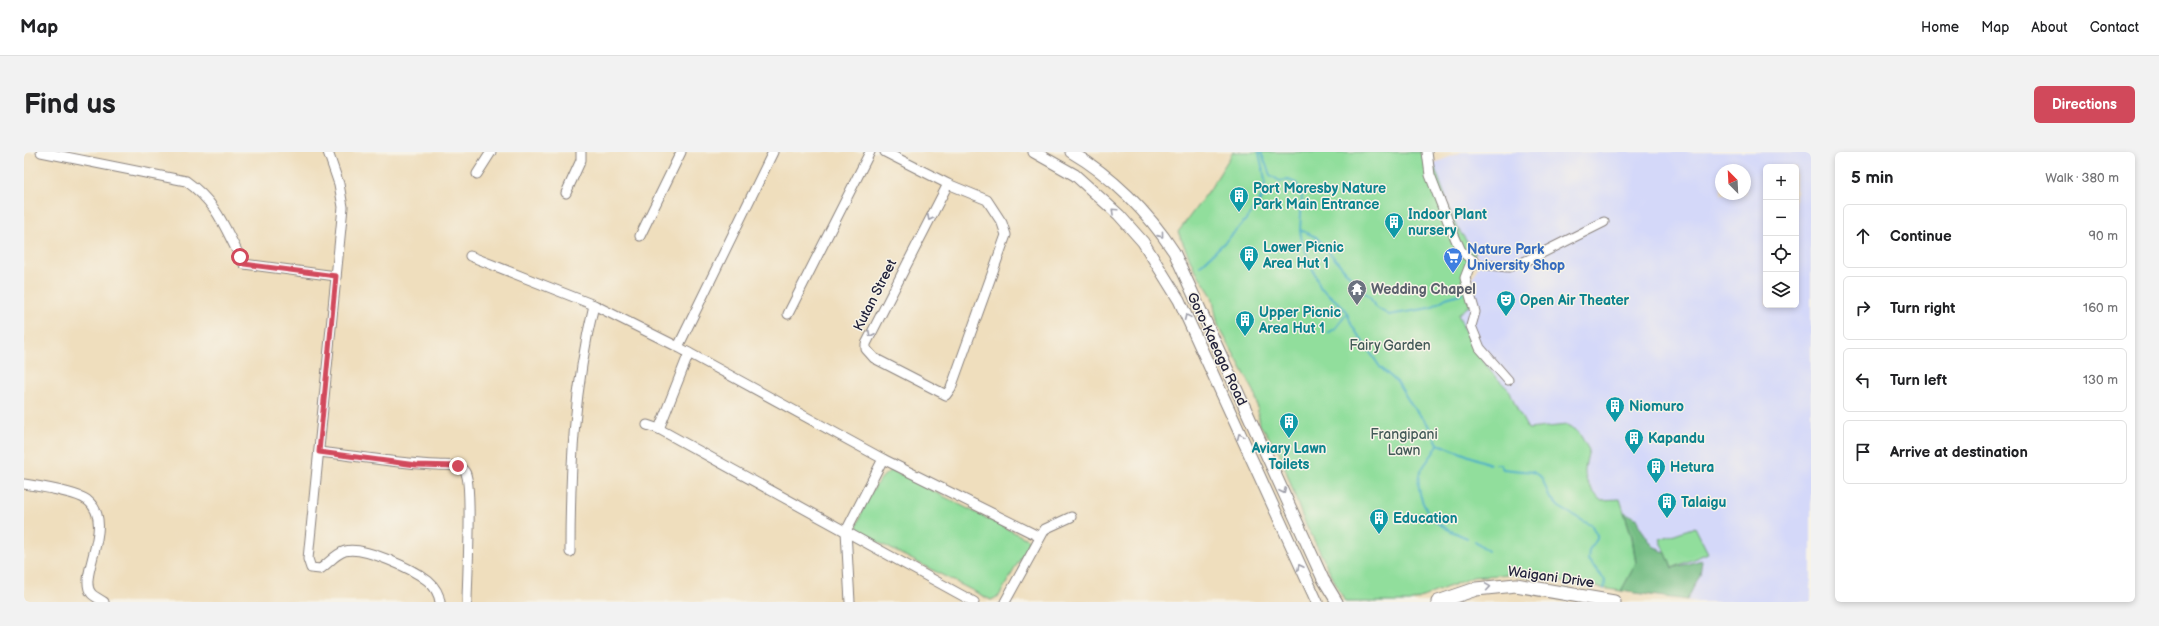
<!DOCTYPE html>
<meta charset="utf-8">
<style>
body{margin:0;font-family:"Balsamiq Sans",sans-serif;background:#f2f2f2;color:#202124}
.controls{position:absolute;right:12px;top:12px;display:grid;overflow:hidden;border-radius:6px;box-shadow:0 2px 6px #0003}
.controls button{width:36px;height:36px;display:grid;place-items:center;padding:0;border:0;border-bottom:1px solid #e0e0e0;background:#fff;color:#202124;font:20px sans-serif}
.compass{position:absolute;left:1691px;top:12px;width:36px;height:36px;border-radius:50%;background:#fff;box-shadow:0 2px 6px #0003;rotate:336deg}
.stop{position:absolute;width:12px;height:12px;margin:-9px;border:3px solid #d1495b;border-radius:50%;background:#fff}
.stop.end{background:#d1495b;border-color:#fff;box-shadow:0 1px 4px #0008}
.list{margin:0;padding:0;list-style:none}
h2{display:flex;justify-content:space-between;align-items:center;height:52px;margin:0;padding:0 16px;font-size:17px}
h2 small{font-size:13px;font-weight:400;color:#757577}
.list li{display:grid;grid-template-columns:26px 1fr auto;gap:12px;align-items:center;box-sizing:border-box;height:64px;margin:0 8px 8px;padding:0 8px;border:1px solid #e0e0e0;border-radius:6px}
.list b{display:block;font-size:15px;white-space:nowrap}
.list em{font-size:13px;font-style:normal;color:#757577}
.icon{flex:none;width:22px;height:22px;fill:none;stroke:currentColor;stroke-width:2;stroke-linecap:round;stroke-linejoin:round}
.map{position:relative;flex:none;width:1787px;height:450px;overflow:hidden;border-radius:6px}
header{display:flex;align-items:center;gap:24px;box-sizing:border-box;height:56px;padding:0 20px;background:#fff;border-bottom:1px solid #e0e0e0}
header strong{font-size:19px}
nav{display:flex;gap:22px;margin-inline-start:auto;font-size:14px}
.intro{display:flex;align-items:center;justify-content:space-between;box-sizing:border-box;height:96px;padding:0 24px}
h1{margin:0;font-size:28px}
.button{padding:10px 18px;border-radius:6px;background:#d1495b;color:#fff;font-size:14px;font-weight:700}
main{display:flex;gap:24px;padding:0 24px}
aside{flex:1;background:#fff;border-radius:6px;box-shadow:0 2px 6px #0003}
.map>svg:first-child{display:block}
.built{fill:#d4d8f9;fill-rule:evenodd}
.green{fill:#91de9c;stroke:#5a806c}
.forest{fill:#74bd84;stroke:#4b7060}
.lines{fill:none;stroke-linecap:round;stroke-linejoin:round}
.stream{stroke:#49aec8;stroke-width:2}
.minor-casing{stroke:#88807c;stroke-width:11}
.major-casing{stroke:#88807c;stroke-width:13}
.highway-casing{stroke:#88807c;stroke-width:15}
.minor{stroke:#fff;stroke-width:9}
.major{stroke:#fff;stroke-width:11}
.highway{stroke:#fff;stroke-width:13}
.oneway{stroke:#9c9ca7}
.route{stroke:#d1495b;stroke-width:5}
.labels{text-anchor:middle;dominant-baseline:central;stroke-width:3;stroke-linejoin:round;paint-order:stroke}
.culture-label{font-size:14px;font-weight:bold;fill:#0d838f;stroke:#f7f3e8;text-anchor:start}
.shop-label{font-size:14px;font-weight:bold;fill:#366cbe;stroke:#f7f3e8;text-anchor:start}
.worship-label{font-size:14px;font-weight:bold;fill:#5b616d;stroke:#f7f3e8;text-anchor:start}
.street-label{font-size:14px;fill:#22223b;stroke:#f7f3e8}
.park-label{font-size:14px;fill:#435a58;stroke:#f7f3e8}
</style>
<header>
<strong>Map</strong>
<nav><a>Home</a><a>Map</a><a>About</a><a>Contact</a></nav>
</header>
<div class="intro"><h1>Find us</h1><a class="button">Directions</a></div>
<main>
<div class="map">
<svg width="1787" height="450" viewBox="0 0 1787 450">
<rect width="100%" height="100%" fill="#f7f3e8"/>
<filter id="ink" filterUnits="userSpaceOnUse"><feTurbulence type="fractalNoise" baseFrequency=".025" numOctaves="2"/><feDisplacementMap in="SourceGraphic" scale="8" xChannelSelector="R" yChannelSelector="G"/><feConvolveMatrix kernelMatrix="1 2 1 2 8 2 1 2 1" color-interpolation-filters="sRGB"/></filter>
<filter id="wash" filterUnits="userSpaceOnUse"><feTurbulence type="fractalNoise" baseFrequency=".012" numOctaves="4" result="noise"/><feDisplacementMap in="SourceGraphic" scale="16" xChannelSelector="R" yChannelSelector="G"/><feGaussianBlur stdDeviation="0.9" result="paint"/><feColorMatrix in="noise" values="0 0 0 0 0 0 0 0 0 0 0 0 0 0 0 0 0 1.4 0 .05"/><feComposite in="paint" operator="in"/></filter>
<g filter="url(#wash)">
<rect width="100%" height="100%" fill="#efdebd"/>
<!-- built -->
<path class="built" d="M1438,0H1787V450H1673L1597,439L1602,431L1608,385L1596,347L1576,348L1562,332L1560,317L1565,298L1504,277L1493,257L1486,239L1467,220L1444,186L1434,162L1456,109L1432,74L1408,12ZM1742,15H1772V153H1742ZM1697,18H1721V42H1697Z"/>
<!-- green -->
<g class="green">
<path d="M1209,0H1405L1432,74L1451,101L1440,129L1448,152L1434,162L1445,188L1467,220L1486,239L1493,257L1504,277L1543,273L1554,279L1565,298C1558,325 1559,327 1576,348L1596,347L1608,385L1612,412L1597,439L1485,422L1449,425L1386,450H1321L1278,364L1255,299L1236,273L1231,241L1194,173L1188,144L1170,116L1154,80L1186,37Z"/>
<path d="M868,318L1005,388L1002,397L975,444L967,448L832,379C836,360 850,327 868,318Z"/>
<path d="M1671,375L1684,401L1648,416L1636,387Z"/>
</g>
<!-- forest -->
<path class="forest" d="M1600,360L1614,367L1618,378L1629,394L1642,401L1648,416L1678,408L1676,423L1663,448L1597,439L1612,411L1608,385Z"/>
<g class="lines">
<!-- stream -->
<g class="stream">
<path d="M1237,0L1246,23L1256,29L1264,28L1273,31L1278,45L1276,78L1278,90L1296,135L1318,154L1323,161L1312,176L1304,181"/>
<path d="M1232,54L1238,47"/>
<path d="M1276,78L1292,85L1336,136L1346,145L1351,155L1365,163L1406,156L1422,146L1439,141"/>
<path d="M1176,114C1195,95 1240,58 1241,30C1241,21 1236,10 1235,0"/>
<path d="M1323,161L1328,174L1356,215L1374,231L1388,254L1406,275L1414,292L1466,312"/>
<path d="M1414,292C1410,303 1399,312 1395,323C1394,328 1395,337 1396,342C1403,369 1419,376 1443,386"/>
<path d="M1472,312H1476L1479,317L1509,320L1518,326L1525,344L1535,355L1568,374L1573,383V387L1565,398L1564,408L1581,428L1580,437"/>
<path d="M1451,389L1464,399"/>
</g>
</g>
</g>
<g filter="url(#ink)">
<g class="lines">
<defs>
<g id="minor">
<path d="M17,0L162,29C196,53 201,79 220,112L312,124"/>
<path d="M304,0L315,32L319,55L284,407L287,416L296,417C304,412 311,402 321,399C340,394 389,417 404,429C411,435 415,442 416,450"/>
<path d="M861,0L924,32L963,48L978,71L982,83L927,236L922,243L850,206L842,197V192L924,32"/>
<path d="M1403,0L1406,23L1425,72L1437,99L1453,112L1484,115L1502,109L1580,70"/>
<path d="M453,22L467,0"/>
<path d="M542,41L557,8V0"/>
<path d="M616,84L657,0"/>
<path d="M446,104L570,153L654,195L859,307L1016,385"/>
<path d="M1448,108L1441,126L1451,160L1447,174L1456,196L1484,228"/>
<path d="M764,162L846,0"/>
<path d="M654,195L749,0"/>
<path d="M623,273L635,277L950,450"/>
<path d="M635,277L665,201"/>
<path d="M295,300C335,304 374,312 413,313C423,314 435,311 441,320C449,330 443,431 443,450"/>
<path d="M0,332C13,334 52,340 63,348C93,371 53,424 67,441C70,445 76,447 80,450"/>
<path d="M546,400C546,317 550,235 570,153"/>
<path d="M826,450L822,379L859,307"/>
<path d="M981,450L1021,377L1047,365"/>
</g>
<g id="major">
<path d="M1010,0L1051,23L1095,63L1119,90L1155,148L1293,450"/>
<path d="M1047,0C1088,24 1124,60 1150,100L1299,427L1313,450"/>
</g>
<path id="highway" d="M1414,450L1452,437L1492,433L1590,450"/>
</defs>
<!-- minor casing -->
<use href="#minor" class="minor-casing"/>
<!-- major casing -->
<use href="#major" class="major-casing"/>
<!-- highway casing -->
<use href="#highway" class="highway-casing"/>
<!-- minor -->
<use href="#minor" class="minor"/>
<!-- major -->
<use href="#major" class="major"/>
<!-- highway -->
<use href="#highway" class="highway"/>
</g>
<!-- one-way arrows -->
<defs><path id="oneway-chevron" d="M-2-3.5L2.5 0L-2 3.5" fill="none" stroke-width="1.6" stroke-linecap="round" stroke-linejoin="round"/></defs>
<g class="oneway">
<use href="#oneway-chevron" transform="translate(1090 59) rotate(-137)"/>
<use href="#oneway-chevron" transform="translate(906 66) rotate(117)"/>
<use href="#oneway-chevron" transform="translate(1137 83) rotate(51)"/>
<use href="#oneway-chevron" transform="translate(1163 165) rotate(-114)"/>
<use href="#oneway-chevron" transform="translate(847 182) rotate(117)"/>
<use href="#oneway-chevron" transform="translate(1216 284) rotate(-114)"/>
<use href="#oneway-chevron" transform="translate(1259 339) rotate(65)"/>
<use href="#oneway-chevron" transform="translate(1276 415) rotate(-116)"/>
<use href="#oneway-chevron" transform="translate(1464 435) rotate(-9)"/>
</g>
</g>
<g class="lines" filter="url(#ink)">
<!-- route -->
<path class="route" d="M216,105L220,112L312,124L295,300L392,313L434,314"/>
</g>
<!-- icons -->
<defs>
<symbol id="building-pin" viewBox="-11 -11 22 30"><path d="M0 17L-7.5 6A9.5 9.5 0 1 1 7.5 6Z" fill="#0f9aa8" stroke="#f7f3e8"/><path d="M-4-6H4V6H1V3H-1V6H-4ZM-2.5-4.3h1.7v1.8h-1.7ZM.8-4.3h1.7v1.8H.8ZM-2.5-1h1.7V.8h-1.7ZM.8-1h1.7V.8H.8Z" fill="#fff"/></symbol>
<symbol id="supermarket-pin" viewBox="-11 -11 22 30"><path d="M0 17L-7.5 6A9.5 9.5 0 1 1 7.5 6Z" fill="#3f7fe0" stroke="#f7f3e8"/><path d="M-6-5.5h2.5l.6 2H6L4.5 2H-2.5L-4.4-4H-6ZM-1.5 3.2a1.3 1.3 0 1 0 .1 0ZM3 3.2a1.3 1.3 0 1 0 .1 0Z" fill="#fff"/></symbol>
<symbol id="temple-pin" viewBox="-11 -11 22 30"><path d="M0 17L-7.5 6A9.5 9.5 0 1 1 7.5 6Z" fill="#6b7280" stroke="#f7f3e8"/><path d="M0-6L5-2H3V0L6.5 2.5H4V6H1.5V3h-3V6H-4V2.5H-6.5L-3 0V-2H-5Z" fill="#fff"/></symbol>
<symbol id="theatre-pin" viewBox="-11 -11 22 30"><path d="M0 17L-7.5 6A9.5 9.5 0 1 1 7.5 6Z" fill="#0f9aa8" stroke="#f7f3e8"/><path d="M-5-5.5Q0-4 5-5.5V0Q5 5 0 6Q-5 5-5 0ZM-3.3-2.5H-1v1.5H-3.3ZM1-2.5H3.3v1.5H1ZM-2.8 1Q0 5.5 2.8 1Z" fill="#fff"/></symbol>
</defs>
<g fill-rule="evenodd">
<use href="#building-pin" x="1204" y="33" width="22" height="30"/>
<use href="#building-pin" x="1359" y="59" width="22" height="30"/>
<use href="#building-pin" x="1214" y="92" width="22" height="30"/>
<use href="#supermarket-pin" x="1418" y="94" width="22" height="30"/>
<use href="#temple-pin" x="1322" y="126" width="22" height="30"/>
<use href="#theatre-pin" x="1471" y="137" width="22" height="30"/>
<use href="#building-pin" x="1210" y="157" width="22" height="30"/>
<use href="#building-pin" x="1580" y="243" width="22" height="30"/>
<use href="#building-pin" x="1254" y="259" width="22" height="30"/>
<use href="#building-pin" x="1599" y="275" width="22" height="30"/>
<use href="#building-pin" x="1621" y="304" width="22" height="30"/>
<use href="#building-pin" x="1632" y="339" width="22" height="30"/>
<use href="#building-pin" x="1344" y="355" width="22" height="30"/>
</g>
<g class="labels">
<!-- culture labels -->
<g class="culture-label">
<text x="1229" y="36">Port Moresby Nature<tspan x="1229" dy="16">Park Main Entrance</tspan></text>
<text x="1384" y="62">Indoor Plant<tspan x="1384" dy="16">nursery</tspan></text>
<text x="1239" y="95">Lower Picnic<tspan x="1239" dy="16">Area Hut 1</tspan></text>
<text x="1496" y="148">Open Air Theater</text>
<text x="1235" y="160">Upper Picnic<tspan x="1235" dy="16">Area Hut 1</tspan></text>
<text x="1605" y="254">Niomuro</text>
<text x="1624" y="286">Kapandu</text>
<text x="1265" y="296" text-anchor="middle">Aviary Lawn<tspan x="1265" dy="16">Toilets</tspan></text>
<text x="1646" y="315">Hetura</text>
<text x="1657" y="350">Talaigu</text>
<text x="1369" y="366">Education</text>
</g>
<!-- shop labels -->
<g class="shop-label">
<text x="1443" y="97">Nature Park<tspan x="1443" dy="16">University Shop</tspan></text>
</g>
<!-- worship labels -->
<g class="worship-label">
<text x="1347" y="137">Wedding Chapel</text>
</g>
<!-- street labels -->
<g class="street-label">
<text transform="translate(851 143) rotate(-63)">Kutan Street</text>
<text transform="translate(1193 197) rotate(65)">Goro-Kaeaga Road</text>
<text transform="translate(1527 425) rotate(8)">Waigani Drive</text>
</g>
<!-- park labels -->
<g class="park-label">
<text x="1366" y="193">Fairy Garden</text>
<text x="1380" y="282">Frangipani<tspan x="1380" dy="16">Lawn</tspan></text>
</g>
</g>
</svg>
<div class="controls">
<button>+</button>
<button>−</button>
<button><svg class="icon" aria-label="locate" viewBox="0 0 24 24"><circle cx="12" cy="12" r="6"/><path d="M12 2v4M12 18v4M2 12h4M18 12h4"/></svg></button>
<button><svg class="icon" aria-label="layers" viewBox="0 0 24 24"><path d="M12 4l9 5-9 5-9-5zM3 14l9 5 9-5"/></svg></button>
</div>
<svg class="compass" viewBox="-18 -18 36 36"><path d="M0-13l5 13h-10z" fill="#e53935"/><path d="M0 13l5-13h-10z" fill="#757577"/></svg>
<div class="stop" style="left:216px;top:105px"></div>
<div class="stop end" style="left:434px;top:314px"></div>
</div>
<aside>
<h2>5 min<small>Walk · 380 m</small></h2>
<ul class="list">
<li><svg class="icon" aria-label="ahead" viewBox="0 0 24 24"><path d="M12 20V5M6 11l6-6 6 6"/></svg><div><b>Continue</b></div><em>90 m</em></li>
<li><svg class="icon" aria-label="right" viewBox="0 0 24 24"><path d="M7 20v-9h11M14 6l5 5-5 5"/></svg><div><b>Turn right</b></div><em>160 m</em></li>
<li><svg class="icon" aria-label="left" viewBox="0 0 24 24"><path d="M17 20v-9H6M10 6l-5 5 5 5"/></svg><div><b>Turn left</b></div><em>130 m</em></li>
<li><svg class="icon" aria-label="arrive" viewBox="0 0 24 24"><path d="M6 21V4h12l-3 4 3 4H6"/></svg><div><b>Arrive at destination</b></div></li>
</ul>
</aside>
</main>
